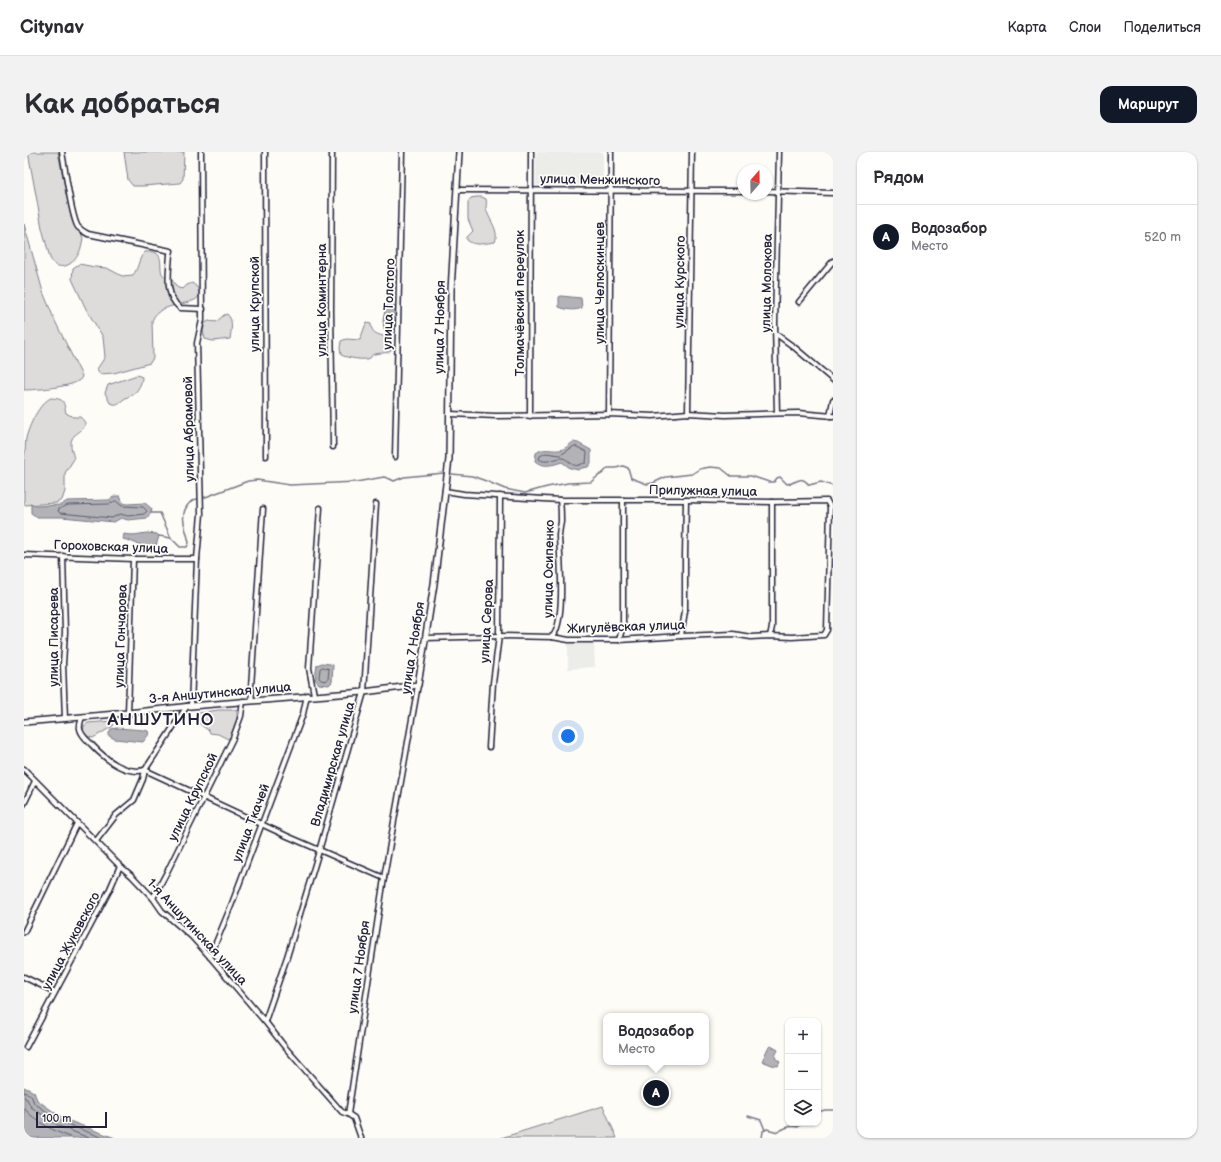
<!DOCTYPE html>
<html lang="ru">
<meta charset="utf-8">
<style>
body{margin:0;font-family:"Balsamiq Sans",sans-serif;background:#f2f2f3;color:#2b2b33}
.controls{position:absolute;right:12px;bottom:12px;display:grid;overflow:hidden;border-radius:8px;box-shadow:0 1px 3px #0004}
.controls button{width:36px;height:36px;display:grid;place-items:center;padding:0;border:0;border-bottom:1px solid #e1e1e2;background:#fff;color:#2b2b33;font:20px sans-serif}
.compass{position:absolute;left:713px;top:12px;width:36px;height:36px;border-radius:50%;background:#fff;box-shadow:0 1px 3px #0004;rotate:20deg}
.scale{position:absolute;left:12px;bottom:10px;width:71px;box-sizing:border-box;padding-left:4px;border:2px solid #22223b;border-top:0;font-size:11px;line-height:14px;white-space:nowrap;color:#22223b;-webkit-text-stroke:3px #fdfcf7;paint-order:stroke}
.you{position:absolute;left:544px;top:584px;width:14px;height:14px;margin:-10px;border:3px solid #fff;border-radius:50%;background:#1a73e8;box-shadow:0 0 0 6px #1a73e833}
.badge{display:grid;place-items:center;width:26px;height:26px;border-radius:50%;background:#111827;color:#fff;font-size:13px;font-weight:700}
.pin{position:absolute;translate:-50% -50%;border:2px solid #fff;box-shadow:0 1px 4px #0006}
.popup{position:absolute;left:579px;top:861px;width:106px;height:52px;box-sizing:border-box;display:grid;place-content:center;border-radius:8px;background:#fff;filter:drop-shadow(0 1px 3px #0005);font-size:13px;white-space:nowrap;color:#7c7c81}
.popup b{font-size:15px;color:#2b2b33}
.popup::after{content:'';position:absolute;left:50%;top:100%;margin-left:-8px;border:8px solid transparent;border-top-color:#fff}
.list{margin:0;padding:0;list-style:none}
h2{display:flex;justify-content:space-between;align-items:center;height:52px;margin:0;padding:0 16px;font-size:17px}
h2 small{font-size:13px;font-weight:400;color:#7c7c81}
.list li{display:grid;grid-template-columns:26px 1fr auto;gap:12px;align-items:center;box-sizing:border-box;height:64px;padding:0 16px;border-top:1px solid #e1e1e2}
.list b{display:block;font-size:15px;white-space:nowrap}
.list p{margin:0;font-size:13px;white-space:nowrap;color:#7c7c81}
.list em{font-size:13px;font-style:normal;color:#7c7c81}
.icon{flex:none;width:22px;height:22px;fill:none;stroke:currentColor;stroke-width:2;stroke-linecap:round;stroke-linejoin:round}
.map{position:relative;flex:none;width:809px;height:986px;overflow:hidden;border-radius:12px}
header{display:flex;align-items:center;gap:24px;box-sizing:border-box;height:56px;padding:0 20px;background:#fff;border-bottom:1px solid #e1e1e2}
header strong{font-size:19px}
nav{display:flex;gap:22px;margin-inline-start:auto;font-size:14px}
.intro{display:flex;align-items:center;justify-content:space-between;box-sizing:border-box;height:96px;padding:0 24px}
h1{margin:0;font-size:28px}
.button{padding:10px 18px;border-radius:12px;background:#111827;color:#fff;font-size:14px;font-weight:700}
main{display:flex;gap:24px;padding:0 24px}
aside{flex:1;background:#fff;border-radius:12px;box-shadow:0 1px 3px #0004}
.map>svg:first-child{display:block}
.built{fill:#ecece9}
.green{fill:#dddcdb;stroke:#807f8b}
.water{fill:#b2b2b7;stroke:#787885}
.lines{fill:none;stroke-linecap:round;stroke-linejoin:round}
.shore{stroke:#5c5c6d;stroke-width:1}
.stream{stroke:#787885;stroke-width:1.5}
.minor-casing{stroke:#22223b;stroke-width:7}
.tertiary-casing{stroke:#22223b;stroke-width:8}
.minor{stroke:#fdfcf7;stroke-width:4}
.tertiary{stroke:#fdfcf7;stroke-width:5}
.labels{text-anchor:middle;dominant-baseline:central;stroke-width:3.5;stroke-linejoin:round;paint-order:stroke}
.street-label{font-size:13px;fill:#22223b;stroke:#fdfcf7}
.district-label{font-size:17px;font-weight:bold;letter-spacing:1px;fill:#22223b;stroke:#fdfcf7}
</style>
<header>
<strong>Citynav</strong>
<nav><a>Карта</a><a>Слои</a><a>Поделиться</a></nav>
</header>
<div class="intro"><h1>Как добраться</h1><a class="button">Маршрут</a></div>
<main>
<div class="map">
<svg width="809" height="986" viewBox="0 0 809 986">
<rect width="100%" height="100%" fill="#fdfcf7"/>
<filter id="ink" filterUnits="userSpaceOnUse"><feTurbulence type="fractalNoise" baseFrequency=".025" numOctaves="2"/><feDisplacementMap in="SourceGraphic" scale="8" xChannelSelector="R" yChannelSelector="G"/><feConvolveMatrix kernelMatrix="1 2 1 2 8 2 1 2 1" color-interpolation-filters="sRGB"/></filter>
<g filter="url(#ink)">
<!-- built -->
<g class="built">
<path d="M512,0H579V32L512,33Z"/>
<path d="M544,492H570L571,515L544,517Z"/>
</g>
<!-- green -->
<g class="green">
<path d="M4,0H34L47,65L51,75L57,81L59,86C58,91 57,97 55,101C49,114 33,121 26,106L18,76Z"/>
<path d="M100,0H160L159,27L156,31L119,34H109L104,28Z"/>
<path d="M452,45H458L462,47C463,50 462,53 462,56C464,67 476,78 471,90C461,91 451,95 443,88V85L449,79L444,67V50L447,46Z"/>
<path d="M0,72L19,140L31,169L58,224C57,227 57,227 54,229C46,235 11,238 0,238Z"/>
<path d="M121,100C145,97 132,118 140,124C142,126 146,126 148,128C150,130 152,134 154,136L159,137L163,133L168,131L173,135C187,158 135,145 128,169L129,206L126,211L90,221L76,222L73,217L81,205L79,185L62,157L48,127L49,116L55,112L71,115L83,116L98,124L109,123C115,116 114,106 121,100Z"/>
<path d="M203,162C210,168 207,179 206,187L189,189L181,187L179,179L181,171L185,169L192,170L200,163Z"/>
<path d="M343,171L347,172C347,184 358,182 366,187C373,203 360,200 351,202C345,204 350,203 346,206C341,209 323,206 317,203L316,196L317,189L322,187L336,188L341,174Z"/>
<path d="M113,223L118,225C118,231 114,239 109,242C106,244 103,245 100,247C95,251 93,254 86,251L81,241L84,233Z"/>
<path d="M27,246C41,247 39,249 42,261L49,265H56C70,276 51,279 48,287C45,293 49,301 50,307L41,321V339L38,348L32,351L0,353V305C2,299 1,293 2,286C5,274 15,251 27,246Z"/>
<path d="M194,558H210L213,559C214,568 211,581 204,587L194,582L186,581L184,578C178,574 170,570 175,561Z"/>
<path d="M88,569L90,571L89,574L69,586L62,584L59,580L60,574L64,571Z"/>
<path d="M579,954L593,986H477Z"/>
</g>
<!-- water -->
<g class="water">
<path d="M537,144L557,146L558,156C551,159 543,158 535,155V145Z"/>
<path d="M364,153L371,155C372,162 373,173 369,179L360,177L359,168L362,154Z"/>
<path d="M549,290L554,291L567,298V311L564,315L558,316L554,318L546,316L538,310C529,313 519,316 511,309L512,301C520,295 526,299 535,298C540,298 545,293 549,290Z"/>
<path d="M91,344H96L99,351L104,352L121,351L128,357L127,361L123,366L104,368L97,366L90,370L38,365H13L7,361V351L11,354L37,353L43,349L85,348Z"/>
<path d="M123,381L133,382L135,384L131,397C118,395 111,390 99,387L100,382C108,384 115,382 123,381Z"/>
<path d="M298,511L306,512L309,513L308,530L305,533L295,532L291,527L293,513Z"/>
<path d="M93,576L120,578L124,579L125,582L119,590L91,587L85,584V581L87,577Z"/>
<path d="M747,894L754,898L751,904L752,907L756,910L754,914L748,913L738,909L744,896Z"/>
<path d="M0,935L10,940L13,948L40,967L91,986H0Z"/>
</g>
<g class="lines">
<!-- shore -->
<g class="shore">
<path d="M551,294L563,300L562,311C557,311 554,315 550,313C545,311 542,305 536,306C529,307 522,312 515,307L516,304L522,301L536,303Z"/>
<path d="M92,349L98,354L119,355L123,359L120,362L104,364L96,362L88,366L36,361L34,359L35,357L44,353L85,352Z"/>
<path d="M299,515L305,517L304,527L302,529L297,528L295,526L296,517Z"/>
<path d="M0,940L7,943L10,951L38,970L79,986"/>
<path d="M0,945L3,947L7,955L35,974L65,986"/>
<path d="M0,956C11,970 32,980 48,986"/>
</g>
<!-- stream -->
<g class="stream">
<path d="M428,322L448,324L462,329L481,337L501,341L523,335L544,331L567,330L574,324L579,321L584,316H592L599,314L604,316L607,326L623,332L629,331L642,325L668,322L676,317L686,315L697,316L707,324H727L745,330H750L753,326L756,325L763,332C774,331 777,322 785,333L797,330L809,334"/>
<path d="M179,346L224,329L233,328L266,333L332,330L360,325L366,327L370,329L380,325L420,321"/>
<path d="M127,361H136L147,386"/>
<path d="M135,384L147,386L156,395H163L165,391C163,378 155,366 163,354C166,350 169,347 173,347"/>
<path d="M794,960L801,958H809"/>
<path d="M724,964L737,968L741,978"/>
<path d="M738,986L739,979L743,977L754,980C760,976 767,973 774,975L777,971"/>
<path d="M804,986L809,982"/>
</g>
<defs>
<g id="minor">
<path d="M38,0C41,15 47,65 54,75C57,78 60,80 64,82L147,99L146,102C145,120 140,143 156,156L179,157"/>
<path d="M241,0L242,304"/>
<path d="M308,0L307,159L309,295"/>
<path d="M433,38L719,39"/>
<path d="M743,39L809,41"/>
<path d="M775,150L809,109"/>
<path d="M752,182L770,195L809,228"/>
<path d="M664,261L668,0"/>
<path d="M753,261L751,172L755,0"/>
<path d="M426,262L472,264L585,262L629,264L664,261L701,263L774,261L809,264"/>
<path d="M585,262L587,0"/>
<path d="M506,264L507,0"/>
<path d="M806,264L809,248"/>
<path d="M371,305L378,0"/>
<path d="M0,403L109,407H173"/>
<path d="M39,404L41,480L39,512L41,567"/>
<path d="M657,484L661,459V404L662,348"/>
<path d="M746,484L748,475V350"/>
<path d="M528,485C542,471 536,406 535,385C535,380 536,375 537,370C537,363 537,355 536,348"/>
<path d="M402,486L475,484L528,485L545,488H595L657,484L709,482L727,485L746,484L768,485L800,483L803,478L806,355L803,349L748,350L662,348H536L440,342L421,339"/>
<path d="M595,488L599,474V348"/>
<path d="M290,543L285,516L296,356"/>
<path d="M228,549L227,535L239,357"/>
<path d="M167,554L173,407L177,362L173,191L178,168L177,0"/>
<path d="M104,561L109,407"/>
<path d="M58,565C57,569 55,573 56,577C57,583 63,588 67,592C81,607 100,623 121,618L263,684L360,726"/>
<path d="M465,595L469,531L475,484L476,344"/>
<path d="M0,617L96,714L108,724L129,746L138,759L167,784L186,805L243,872L260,894L318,960L324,962"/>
<path d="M0,652L11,629"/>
<path d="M72,689L92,663L110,648L119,627L121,618L163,554"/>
<path d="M129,746L143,720L209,586L217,564L219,549"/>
<path d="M0,780L53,671"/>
<path d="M186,805L207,754L279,562L283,543"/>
<path d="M0,825L31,840"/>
<path d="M241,869L263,805L295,699L340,540L352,352"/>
<path d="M2,895L85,739L96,714"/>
<path d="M337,986L330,966L324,962L360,726L394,533"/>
</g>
<path id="tertiary" d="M0,570L104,561L167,554L340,540L394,533L410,432L425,307L427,139L435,0"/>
</defs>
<!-- minor casing -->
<use href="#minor" class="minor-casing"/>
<!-- tertiary casing -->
<use href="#tertiary" class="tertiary-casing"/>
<!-- minor -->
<use href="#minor" class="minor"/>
<!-- tertiary -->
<use href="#tertiary" class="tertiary"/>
</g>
</g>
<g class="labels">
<!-- street labels -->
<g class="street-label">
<text transform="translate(576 28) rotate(1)">улица Менжинского</text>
<text transform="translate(656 130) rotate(-89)">улица Курского</text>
<text transform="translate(576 131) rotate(-90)">улица Челюскинцев</text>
<text transform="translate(743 131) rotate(-89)">улица Молокова</text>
<text transform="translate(298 148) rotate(-90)">улица Коминтерна</text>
<text transform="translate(496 151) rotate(-90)">Толмачёвский переулок</text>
<text transform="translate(231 152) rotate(-90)">улица Крупской</text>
<text transform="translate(365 152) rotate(-88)">улица Толстого</text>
<text transform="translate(416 175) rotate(-89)">улица 7 Ноября</text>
<text transform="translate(165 277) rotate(-91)">улица Абрамовой</text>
<text transform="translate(679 339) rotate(1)">Прилужная улица</text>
<text transform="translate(87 395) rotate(2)">Гороховская улица</text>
<text transform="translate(525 417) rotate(-89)">улица Осипенко</text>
<text transform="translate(463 469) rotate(-87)">улица Серова</text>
<text transform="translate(602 475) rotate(-2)">Жигулёвская улица</text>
<text transform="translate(97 484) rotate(-88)">улица Гончарова</text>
<text transform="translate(30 485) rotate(-90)">улица Писарева</text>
<text transform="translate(389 496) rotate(-81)">улица 7 Ноября</text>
<text transform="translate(196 541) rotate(-5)">3-я Аншутинская улица</text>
<text transform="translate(309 612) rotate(-74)">Владимирская улица</text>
<text transform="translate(169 645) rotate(-64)">улица Крупской</text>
<text transform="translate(227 671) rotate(-69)">улица Ткачей</text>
<text transform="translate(173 780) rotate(47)">1-я Аншутинская улица</text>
<text transform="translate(47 789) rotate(-62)">улица Жуковского</text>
<text transform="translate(335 815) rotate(-82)">улица 7 Ноября</text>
</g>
<!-- district labels -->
<g class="district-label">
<text x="137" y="568">АНШУТИНО</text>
</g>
</g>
</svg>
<div class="controls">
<button>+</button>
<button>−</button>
<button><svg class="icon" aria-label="layers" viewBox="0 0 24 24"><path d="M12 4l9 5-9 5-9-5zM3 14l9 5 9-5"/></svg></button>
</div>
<svg class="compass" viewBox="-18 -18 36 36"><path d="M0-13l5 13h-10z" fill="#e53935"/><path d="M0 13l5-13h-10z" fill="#7c7c81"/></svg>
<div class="scale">100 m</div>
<div class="you"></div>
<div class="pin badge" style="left:632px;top:941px">A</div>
<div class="popup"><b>Водозабор</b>Место</div>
</div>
<aside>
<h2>Рядом<small></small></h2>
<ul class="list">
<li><span class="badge">A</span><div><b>Водозабор</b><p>Место</p></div><em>520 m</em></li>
</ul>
</aside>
</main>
